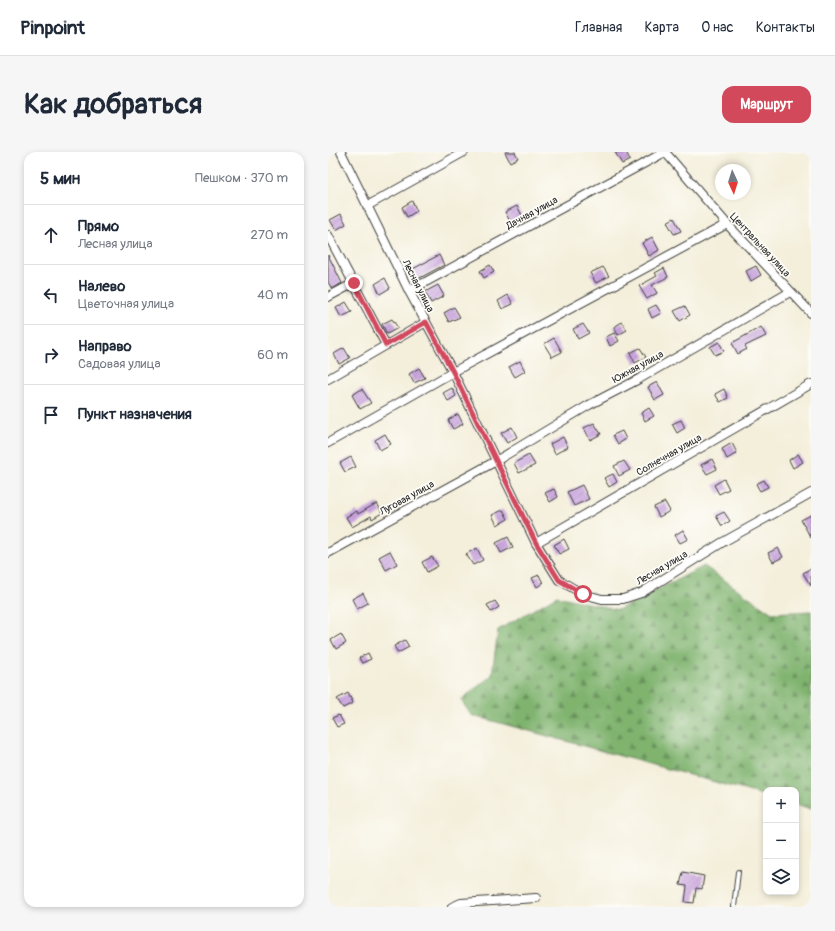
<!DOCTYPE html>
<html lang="ru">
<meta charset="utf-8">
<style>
body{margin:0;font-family:Pangolin,sans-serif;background:#f6f6f7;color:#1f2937}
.controls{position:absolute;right:12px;bottom:12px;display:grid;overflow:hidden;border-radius:8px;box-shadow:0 2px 6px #0003}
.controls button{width:36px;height:36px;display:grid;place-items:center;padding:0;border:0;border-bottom:1px solid #e0e1e3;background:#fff;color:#1f2937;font:20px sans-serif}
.compass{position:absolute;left:387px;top:12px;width:36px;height:36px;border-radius:50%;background:#fff;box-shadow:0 2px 6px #0003;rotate:176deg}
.stop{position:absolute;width:12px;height:12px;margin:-9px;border:3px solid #d1495b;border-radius:50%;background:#fff}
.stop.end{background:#d1495b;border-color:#fff;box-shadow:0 1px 4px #0008}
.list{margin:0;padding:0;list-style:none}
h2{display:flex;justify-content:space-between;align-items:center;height:52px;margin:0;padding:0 16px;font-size:17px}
h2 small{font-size:13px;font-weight:400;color:#747a83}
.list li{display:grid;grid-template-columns:26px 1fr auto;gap:12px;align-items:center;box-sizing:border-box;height:60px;padding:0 16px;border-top:1px solid #e0e1e3}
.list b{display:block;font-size:15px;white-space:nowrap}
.list p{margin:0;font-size:13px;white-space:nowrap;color:#747a83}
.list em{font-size:13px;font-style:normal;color:#747a83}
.icon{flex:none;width:22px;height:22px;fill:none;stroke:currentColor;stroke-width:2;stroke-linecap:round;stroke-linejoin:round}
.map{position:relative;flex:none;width:483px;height:755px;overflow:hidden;border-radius:12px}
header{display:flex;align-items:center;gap:24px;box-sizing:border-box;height:56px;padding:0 20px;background:#fff;border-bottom:1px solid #e0e1e3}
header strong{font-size:19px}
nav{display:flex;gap:22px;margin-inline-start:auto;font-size:14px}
.intro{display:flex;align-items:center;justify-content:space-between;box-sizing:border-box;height:96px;padding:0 24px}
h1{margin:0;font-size:28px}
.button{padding:10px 18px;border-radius:12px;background:#d1495b;color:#fff;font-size:14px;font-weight:700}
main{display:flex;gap:24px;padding:0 24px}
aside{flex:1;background:#fff;border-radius:12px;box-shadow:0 2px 6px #0003}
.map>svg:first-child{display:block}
.forest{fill:url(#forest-firs);stroke:#4e6845}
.building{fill:url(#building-hatch)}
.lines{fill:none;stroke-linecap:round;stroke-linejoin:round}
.service-casing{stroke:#3c3c39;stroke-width:6}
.minor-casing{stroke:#3c3c39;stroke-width:10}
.service{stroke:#fff;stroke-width:4}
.minor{stroke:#fff;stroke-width:8}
.route{stroke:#d1495b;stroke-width:5}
.labels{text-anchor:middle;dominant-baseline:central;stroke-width:3.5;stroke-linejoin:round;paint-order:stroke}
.street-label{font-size:10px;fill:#1c1c1c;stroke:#fdfcf7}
</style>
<header>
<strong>Pinpoint</strong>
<nav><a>Главная</a><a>Карта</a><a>О нас</a><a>Контакты</a></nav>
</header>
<div class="intro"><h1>Как добраться</h1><a class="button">Маршрут</a></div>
<main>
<aside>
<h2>5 мин<small>Пешком · 370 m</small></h2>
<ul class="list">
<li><svg class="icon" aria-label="ahead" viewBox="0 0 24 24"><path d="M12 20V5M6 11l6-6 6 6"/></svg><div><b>Прямо</b><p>Лесная улица</p></div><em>270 m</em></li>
<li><svg class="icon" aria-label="left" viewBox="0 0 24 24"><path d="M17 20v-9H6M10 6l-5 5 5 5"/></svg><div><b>Налево</b><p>Цветочная улица</p></div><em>40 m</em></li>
<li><svg class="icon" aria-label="right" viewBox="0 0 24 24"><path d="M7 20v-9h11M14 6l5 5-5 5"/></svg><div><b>Направо</b><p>Садовая улица</p></div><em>60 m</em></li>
<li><svg class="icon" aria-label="arrive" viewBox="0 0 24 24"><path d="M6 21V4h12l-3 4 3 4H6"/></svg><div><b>Пункт назначения</b></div></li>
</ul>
</aside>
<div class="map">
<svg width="483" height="755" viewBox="0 0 483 755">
<defs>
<pattern id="forest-firs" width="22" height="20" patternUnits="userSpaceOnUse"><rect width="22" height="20" fill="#7fb36e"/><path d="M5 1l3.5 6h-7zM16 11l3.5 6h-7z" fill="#67915a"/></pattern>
<pattern id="building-hatch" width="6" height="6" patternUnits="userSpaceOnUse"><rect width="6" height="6" fill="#caa5df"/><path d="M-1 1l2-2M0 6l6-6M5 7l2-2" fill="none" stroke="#ad8dbf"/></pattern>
</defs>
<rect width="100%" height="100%" fill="#fdfcf7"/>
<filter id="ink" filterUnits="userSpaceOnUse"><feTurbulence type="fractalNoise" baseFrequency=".025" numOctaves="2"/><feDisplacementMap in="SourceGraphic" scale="8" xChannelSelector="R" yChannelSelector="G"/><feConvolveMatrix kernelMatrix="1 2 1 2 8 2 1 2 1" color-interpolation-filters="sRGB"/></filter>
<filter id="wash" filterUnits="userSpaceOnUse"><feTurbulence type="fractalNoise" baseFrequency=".012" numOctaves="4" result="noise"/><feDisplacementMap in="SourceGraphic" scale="16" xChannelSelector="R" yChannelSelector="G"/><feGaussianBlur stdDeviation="0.9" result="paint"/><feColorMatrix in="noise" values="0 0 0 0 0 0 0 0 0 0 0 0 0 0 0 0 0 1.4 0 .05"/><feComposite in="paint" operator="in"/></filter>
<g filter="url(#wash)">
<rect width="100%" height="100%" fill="#f4efdb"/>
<!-- forest -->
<path class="forest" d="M376,414L444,461L483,459V657L468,652V638H438V644L143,563L133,548L164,523L170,478L229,444L290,458Z"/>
<g id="blocks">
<!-- building -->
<g class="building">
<path d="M177,0H187L190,6L182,10Z"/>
<path d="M287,0H298L302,8L294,12Z"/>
<path d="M84,49L89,59L79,65L74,55Z"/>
<path d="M189,54L195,65L183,71L177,60Z"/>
<path d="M13,62L18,72L8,78L2,68Z"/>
<path d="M346,66L353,79L346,82L339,70Z"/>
<path d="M324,85L331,98L321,104L314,91Z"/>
<path d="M0,103L14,131L4,137L0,130Z"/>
<path d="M111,103L116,113L86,129L81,119Z"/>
<path d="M162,113L166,120L156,126L152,119Z"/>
<path d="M428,114L433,123L423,129L418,119Z"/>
<path d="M275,115L281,124L268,131L262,121Z"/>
<path d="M336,116L340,125L324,133L329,141L319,147L311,134L329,124L327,121Z"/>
<path d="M57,126L62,136L52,142L47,132Z"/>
<path d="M110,133L116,144L103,151L97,140Z"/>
<path d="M180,143L185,152L174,157L170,149Z"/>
<path d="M18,150L24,160L13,165L8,156Z"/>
<path d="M328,153L333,161L324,166L320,157Z"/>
<path d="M357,154L362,163L352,169L346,159Z"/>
<path d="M126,155L132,165L121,170L116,161Z"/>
<path d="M64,167L70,176L59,182L54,172Z"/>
<path d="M294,170L299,178L290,183L286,175Z"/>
<path d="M255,172L261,181L250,187L245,177Z"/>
<path d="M433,175L438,184L417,194L419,197L410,202L404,191Z"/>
<path d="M286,181L291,189L282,194L278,185Z"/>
<path d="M226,186L234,200L224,205L216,192Z"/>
<path d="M391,190L396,199L387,203L382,195Z"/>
<path d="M16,196L22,206L11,212L6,202Z"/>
<path d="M312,196L318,205L307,211L302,201Z"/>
<path d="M192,209L197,219L187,225L181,215Z"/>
<path d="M91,216L97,226L86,231L81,222Z"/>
<path d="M329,230L336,243L327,248L320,235Z"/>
<path d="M124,236L128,244L120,249L115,241Z"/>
<path d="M34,237L43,251L32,257L24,243Z"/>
<path d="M396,237L400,246L392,250L387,242Z"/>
<path d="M321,256L326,264L317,269L313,261Z"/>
<path d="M130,262L135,272L125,277L120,268Z"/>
<path d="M353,268L357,276L349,281L344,272Z"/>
<path d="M266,271L273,282L262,288L256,276Z"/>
<path d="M184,275L189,285L179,291L173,281Z"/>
<path d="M294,279L298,287L290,292L285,283Z"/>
<path d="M57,282L63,292L52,298L47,288Z"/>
<path d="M235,285L240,295L227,302L222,292Z"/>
<path d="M404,291L409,301L399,307L394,297Z"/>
<path d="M470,302L475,310L465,316L461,308Z"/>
<path d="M201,303L207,313L191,321L186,311Z"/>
<path d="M23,305L28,315L17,320L12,311Z"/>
<path d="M384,307L389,317L379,322L373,313Z"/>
<path d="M296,309L302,318L291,324L286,314Z"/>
<path d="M285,322L289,330L281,335L276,326Z"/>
<path d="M396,327L401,337L391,342L386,333Z"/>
<path d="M436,328L440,335L432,339L428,332Z"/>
<path d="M254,333L261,347L246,354L239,340Z"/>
<path d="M226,337L230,345L222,350L217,341Z"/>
<path d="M337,350L342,359L331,365L326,355Z"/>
<path d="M49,351L54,361L44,367L43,364L24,375L18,365L29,359L30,362Z"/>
<path d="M175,358L180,367L169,373L164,363Z"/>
<path d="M396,360L402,369L394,374L388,364Z"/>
<path d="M483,363V386L473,368Z"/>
<path d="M355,378L360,387L352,391L347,383Z"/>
<path d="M180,385L185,395L173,401L168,391Z"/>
<path d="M236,387L241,397L231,402L226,393Z"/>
<path d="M149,396L155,408L145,413L138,402Z"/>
<path d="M450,396L455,405L445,410L440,401Z"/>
<path d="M62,399L69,412L58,418L51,405Z"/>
<path d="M104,405L110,414L99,420L94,410Z"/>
<path d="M483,416V434L475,421Z"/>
<path d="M211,423L215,431L209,435L204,426Z"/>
<path d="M35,441L40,451L29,457L24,447Z"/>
<path d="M167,449L171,455L163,460L159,453Z"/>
<path d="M13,482L18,491L8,497L3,488Z"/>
<path d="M77,488L81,495L70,501L66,494Z"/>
<path d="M40,501L43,507L34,511L31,506Z"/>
<path d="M20,541L25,551L15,556L9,547Z"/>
<path d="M11,563L16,572L9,575L4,566Z"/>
<path d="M355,720L376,724L374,737L368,736L366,751L357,750L359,734L352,733Z"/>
</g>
</g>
</g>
<g filter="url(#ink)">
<use href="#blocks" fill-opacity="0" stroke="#3c3c39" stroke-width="1"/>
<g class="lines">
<defs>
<path id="service" d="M406,755L410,720"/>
<g id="minor">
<path d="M13,0L81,139L125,220L208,391L231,428L255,442L274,447H295L313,441L395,390L483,341"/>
<path d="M337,0L399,72L483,161"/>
<path d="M39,54L136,0"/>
<path d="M0,83L58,193"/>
<path d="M81,139L337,0"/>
<path d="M0,145L26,131"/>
<path d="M0,227L98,170"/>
<path d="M0,291L125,220L399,72"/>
<path d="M208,391L483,232"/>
<path d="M0,401L168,309L261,253L311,227L462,140"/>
<path d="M124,755L133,751L208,746"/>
</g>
</defs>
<!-- service casing -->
<use href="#service" class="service-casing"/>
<!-- minor casing -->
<use href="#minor" class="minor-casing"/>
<!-- service -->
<use href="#service" class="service"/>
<!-- minor -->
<use href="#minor" class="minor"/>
</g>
</g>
<g class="lines" filter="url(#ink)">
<!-- route -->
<path class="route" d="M26,131L58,193L98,170L125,220L208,391L231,428L255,442"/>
</g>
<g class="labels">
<!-- street labels -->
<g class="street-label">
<text transform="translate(204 61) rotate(-29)">Дачная улица</text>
<text transform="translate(432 93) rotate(47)">Центральная улица</text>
<text transform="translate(90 134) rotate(63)">Лесная улица</text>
<text transform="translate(310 215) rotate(-29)">Южная улица</text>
<text transform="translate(341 303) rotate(-30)">Солнечная улица</text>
<text transform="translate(79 346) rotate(-29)">Луговая улица</text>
<text transform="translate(334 416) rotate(-31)">Лесная улица</text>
</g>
</g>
</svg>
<div class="controls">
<button>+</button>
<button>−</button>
<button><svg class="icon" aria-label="layers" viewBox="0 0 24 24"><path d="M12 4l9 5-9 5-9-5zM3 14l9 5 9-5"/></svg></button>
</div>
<svg class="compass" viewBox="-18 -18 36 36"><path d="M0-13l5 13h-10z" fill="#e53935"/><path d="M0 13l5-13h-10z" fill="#747a83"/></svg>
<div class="stop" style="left:255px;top:442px"></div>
<div class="stop end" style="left:26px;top:131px"></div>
</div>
</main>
